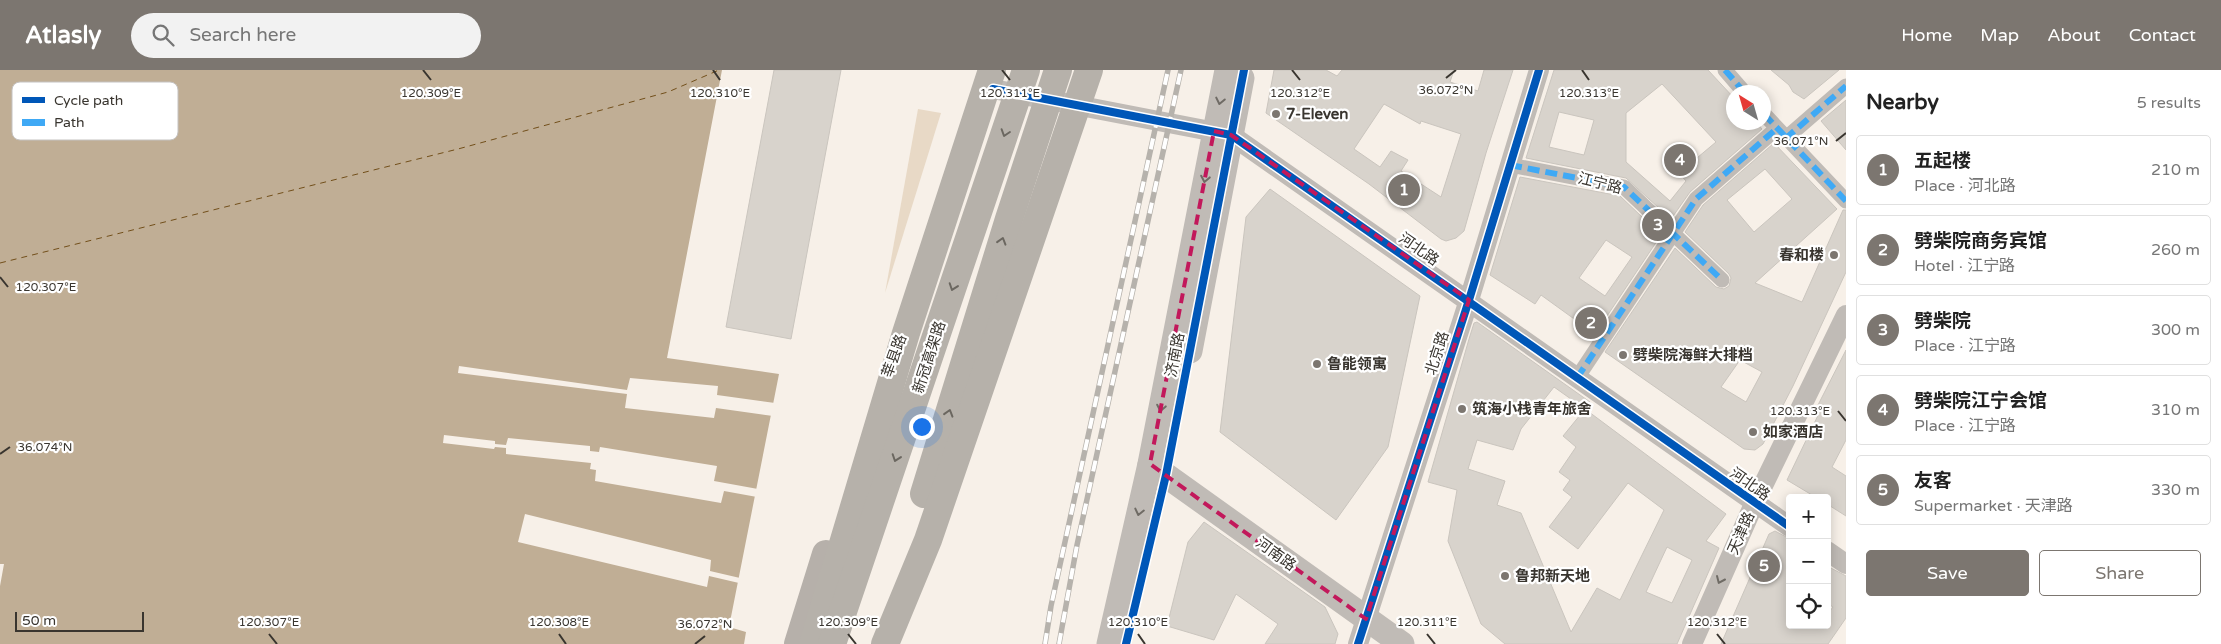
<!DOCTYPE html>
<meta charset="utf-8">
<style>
body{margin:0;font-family:"Varela Round","Noto Sans SC",sans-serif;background:#f2f2f2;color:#222}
.controls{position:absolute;right:15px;bottom:15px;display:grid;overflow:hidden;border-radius:5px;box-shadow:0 2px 12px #0003}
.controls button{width:45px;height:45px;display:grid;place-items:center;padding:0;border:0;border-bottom:1px solid #e0e0e0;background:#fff;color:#222;font:25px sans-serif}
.compass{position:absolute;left:1726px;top:15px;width:45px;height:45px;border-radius:50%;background:#fff;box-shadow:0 2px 12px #0003;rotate:323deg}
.scale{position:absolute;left:15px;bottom:12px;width:129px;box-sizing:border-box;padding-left:5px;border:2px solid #39352f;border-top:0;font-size:14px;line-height:18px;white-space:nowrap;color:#39352f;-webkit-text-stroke:4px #fff;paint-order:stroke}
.you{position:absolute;left:921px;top:356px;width:18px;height:18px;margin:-12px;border:4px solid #fff;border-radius:50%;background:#1a73e8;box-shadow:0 0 0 8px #1a73e833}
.badge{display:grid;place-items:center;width:32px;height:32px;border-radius:50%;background:#7c7670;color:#fff;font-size:16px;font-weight:700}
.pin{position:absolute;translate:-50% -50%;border:2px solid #fff;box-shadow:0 1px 5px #0006}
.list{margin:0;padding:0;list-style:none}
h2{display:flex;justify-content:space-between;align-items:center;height:65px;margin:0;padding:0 20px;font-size:21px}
h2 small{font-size:16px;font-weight:400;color:#767676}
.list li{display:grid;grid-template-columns:32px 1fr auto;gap:15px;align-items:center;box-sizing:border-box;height:70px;margin:0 10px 10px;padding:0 10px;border:1px solid #e0e0e0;border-radius:5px}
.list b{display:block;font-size:19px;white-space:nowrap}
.list p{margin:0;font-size:16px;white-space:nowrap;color:#767676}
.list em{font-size:16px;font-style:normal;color:#767676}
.actions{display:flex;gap:10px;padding:15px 20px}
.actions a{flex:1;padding:11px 0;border:1px solid #7c7670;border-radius:5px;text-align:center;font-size:18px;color:#7c7670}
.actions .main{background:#7c7670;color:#fff}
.icon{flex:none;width:28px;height:28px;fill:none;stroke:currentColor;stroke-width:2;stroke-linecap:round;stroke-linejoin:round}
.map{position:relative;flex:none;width:1846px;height:574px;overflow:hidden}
header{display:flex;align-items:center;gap:30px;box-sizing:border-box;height:70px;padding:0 25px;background:#7c7670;color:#fff}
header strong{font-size:24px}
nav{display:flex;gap:28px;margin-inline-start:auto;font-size:18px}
.search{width:350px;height:45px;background:#f2f2f2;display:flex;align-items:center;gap:12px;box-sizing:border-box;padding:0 18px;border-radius:28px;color:#767676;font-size:19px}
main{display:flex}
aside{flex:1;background:#fff}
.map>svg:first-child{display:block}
.green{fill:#e8d9c6}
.water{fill:#c0ae95}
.pier{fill:#f7f0e8}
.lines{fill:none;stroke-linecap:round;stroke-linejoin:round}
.ferry{stroke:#724f1a;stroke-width:1;stroke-dasharray:6 5;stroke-linecap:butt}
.building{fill:#d8d3cc;stroke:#cac5be;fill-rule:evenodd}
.pedestrian{stroke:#c0bbb6;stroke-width:15}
.minor{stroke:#c0bbb6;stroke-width:20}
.tertiary{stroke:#c0bbb6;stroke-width:25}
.secondary{stroke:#b6b0aa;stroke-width:28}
.trunk{stroke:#b6b1aa;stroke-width:28}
.rail-casing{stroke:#b6b2ac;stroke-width:5.5}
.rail{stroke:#fff;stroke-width:4;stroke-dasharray:11;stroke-linecap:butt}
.quiet{stroke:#3fa9f5;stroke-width:6;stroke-dasharray:12 6;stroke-linecap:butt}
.cycleway-casing{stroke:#fff;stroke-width:11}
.cycleway{stroke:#0057b8;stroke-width:8}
.oneway{stroke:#6f6b65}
.oneway2{stroke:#6b6760}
.marked{fill:none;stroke:#c2185b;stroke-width:4;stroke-dasharray:10 6;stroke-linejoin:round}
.ticks{fill:none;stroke:#39352f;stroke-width:2}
.poi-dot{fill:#7c7670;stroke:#fff;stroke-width:2}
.labels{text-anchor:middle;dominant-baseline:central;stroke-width:4.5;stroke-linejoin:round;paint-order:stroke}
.poi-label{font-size:15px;font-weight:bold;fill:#39352f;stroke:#fff;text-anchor:start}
.street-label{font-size:15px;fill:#39352f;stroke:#fff}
.key{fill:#fff;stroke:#c4c2c1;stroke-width:1}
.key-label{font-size:14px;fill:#39352f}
.ticks-label{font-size:12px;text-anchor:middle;fill:#39352f;stroke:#fff;stroke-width:4.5;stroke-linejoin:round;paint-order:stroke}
</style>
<header>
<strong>Atlasly</strong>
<div class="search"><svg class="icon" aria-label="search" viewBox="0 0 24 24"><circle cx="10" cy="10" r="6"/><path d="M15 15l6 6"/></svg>Search here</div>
<nav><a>Home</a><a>Map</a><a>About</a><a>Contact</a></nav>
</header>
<main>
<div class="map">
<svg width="1846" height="574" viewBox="0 0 1846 574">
<rect width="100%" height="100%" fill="#f7f0e8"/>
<!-- green -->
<path class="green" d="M918,39L941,43L885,223Z"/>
<!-- water -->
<path class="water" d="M0,0H722L667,288L779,304L729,557L746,562L744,574H0V516L4,494H0Z"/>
<!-- pier -->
<g class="pier">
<path d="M459,296L627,320L630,308L718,316L717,325L775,333L773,346L716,338L714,348L625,338L627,324L458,303Z"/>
<path d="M444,365L495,371V374L506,375L508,368L590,376V381L599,382L600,377L717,396L714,411L758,419L757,427L724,421L721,433L595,411L596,400L590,399L591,393L506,384V378L495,377L494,379L443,373Z"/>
<path d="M525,444L711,490L710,501L740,508L739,513L709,506L707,517L518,472Z"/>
</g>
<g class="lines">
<!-- ferry -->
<path class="ferry" d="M0,193L458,79L668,22L719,0"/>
</g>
<!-- building -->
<g class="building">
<path d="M774,0H841L791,269L726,257Z"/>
<path d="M1274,0H1326L1337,6L1342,0H1454L1450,12L1478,21L1484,0H1513L1486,83L1464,161L1456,168L1446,171L1441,169L1369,114L1266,43ZM1384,34L1420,54L1421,51L1461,64L1441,127L1401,101L1408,90L1391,81L1380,97L1354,79Z"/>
<path d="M1554,0H1708L1734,28V52H1756L1762,59L1690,122L1671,149L1626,108L1526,88ZM1662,14L1716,72L1679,103L1686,111L1670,131L1626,92V43ZM1559,42L1594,50L1584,85L1549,77Z"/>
<path d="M1771,0H1839L1804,29L1793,22L1789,15Z"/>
<path d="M1846,30V80L1821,51Z"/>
<path d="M1774,73L1837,139L1755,213L1802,232L1843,140H1846V202L1793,316L1763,374L1755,380L1744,379L1605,282L1675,178L1716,217L1724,219L1729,216L1731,208L1729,204L1685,162L1703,135ZM1765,99L1792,129L1754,162L1727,130ZM1740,290L1762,302L1746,332L1721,317Z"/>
<path d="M1520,107L1620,126L1661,165L1595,264L1541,225L1535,234L1490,205ZM1606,170L1632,187L1605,226L1579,208Z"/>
<path d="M1270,119L1420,226L1388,377L1336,450L1220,362L1246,147Z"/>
<path d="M1477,252L1590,332L1585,339L1726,444L1706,471L1719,478L1677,574H1505L1481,554L1448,471L1457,420L1428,412L1469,269L1474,253ZM1554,317L1585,339L1563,366L1576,377L1559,402L1570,410L1563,420L1572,427L1549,457L1578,479L1628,413L1664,440L1620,530L1597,518L1571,562L1521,443L1497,435L1505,411L1468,399L1477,370L1513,380L1521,359ZM1667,477L1692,490L1672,533L1646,522Z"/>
<path d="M1846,280V370L1832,397L1846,406V446L1827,434V428H1817L1787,410L1822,337L1818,335Z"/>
<path d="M1204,452L1325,537L1338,564L1335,574H1265L1278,554L1236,524L1214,570L1167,556L1188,472Z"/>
<path d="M1775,461L1790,469V555H1827V545L1833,537L1827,533V496L1846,506V548L1828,574H1721L1769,464Z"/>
</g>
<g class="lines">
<!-- pedestrian -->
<g class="pedestrian">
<path d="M1725,0L1744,22"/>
<path d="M1764,44L1846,131"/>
<path d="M1785,69L1846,16"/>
<path d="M1510,95L1624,117L1722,210"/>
<path d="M1577,308L1696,129L1775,60"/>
</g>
<!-- minor -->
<g class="minor">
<path d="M993,19L1231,65L1790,457"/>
<path d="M1827,481L1846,494"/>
<path d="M1358,574L1469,230L1539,0"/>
<path d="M1692,574L1754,434L1846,245"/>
</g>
<!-- tertiary -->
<g class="tertiary">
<path d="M1190,281L1242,8"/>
<path d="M1150,394L1402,574"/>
<path d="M1109,574L1150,394L1227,0"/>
</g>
<!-- secondary -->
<path class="secondary" d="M798,574L826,484"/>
<!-- trunk -->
<g class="trunk">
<path d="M924,424L1009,149L1058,0"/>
<path d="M813,574L906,263L992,0"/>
<path d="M832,574L1026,0"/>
<path d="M885,574L928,470L1089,0"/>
</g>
<defs>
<g id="rail">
<path d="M1045,574L1051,536L1168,0"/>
<path d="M1059,574L1077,475L1181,0"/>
</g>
</defs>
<!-- rail casing -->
<use href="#rail" class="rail-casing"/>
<!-- rail -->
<use href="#rail" class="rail"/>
<!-- quiet -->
<g class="quiet">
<path d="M1725,0L1744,22"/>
<path d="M1764,44L1846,131"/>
<path d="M1785,69L1846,16"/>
<path d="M1510,95L1624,117L1722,210"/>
<path d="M1577,308L1696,129L1775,60"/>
</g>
<defs>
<g id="cycleway">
<path d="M993,19L1231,65L1790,457"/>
<path d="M1126,574L1166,405L1244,0"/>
<path d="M1358,574L1469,230L1539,0"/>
</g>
</defs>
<!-- cycleway casing -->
<use href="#cycleway" class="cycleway-casing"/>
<!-- cycleway -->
<use href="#cycleway" class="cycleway"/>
</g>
<!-- one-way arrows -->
<defs><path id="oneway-chevron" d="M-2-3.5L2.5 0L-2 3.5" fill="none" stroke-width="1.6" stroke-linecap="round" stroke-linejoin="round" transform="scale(1.25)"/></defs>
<g class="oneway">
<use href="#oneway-chevron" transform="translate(1220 31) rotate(102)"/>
<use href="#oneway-chevron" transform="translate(1205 109) rotate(101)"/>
<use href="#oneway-chevron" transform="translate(1161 338) rotate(101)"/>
<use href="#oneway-chevron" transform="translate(1139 442) rotate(103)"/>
<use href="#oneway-chevron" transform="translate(1720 510) rotate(114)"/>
</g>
<g class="oneway2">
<use href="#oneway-chevron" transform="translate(1005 63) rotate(108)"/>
<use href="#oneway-chevron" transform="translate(1002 171) rotate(-73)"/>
<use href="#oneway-chevron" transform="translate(953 217) rotate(109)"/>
<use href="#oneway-chevron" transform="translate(949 343) rotate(-73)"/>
<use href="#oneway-chevron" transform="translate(896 388) rotate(109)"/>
</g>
<!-- marked area -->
<path class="marked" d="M1214,61L1231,65L1469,230L1366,549L1150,394Z"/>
<!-- ticks -->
<path class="ticks" d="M423,0L431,10M713,0L720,10M1002,0L1010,10M1292,0L1300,10M1582,0L1589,10M1446,8L1456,0M1836,71L1846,63M0,207L8,217M1838,341L1846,351M0,384L10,377M269,564L277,574M559,564L566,574M848,564L856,574M1138,564L1145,574M1427,564L1435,574M1717,564L1725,574M695,574L705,566"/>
<!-- markers -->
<g class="poi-dot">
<circle cx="1276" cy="44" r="5"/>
<circle cx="1834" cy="185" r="5"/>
<circle cx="1623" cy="285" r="5"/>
<circle cx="1317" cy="294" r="5"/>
<circle cx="1462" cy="339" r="5"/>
<circle cx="1753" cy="362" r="5"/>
<circle cx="1505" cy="506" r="5"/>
</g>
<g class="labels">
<!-- poi labels -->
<g class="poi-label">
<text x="1286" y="44">7-Eleven</text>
<text x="1824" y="185" text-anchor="end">春和楼</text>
<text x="1633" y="285">劈柴院海鲜大排档</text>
<text x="1327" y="294">鲁能领寓</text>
<text x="1472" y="339">筑海小栈青年旅舍</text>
<text x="1763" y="362">如家酒店</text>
<text x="1515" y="506">鲁邦新天地</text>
</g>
<!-- street labels -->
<g class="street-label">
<text transform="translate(1600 113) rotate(14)">江宁路</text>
<text transform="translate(1419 179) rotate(35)">河北路</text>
<text transform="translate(1437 283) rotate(-72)">北京路</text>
<text transform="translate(1175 285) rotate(-79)">济南路</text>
<text transform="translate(894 286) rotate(-70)">莘县路</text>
<text transform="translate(929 287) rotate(-72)">新冠高架路</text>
<text transform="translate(1750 414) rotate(35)">河北路</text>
<text transform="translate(1741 463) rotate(-66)">天津路</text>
<text transform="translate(1276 484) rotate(36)">河南路</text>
</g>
</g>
<!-- legend -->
<rect x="12" y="12" width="166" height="58" rx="8" class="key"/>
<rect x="22" y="27" width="23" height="6" fill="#0057b8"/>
<rect x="22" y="49" width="23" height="7" fill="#3fa9f5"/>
<g class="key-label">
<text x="54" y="35">Cycle path</text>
<text x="54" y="57">Path</text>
</g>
<g class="ticks-label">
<text x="1446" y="24">36.072°N</text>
<text x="431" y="27">120.309°E</text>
<text x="720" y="27">120.310°E</text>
<text x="1010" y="27">120.311°E</text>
<text x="1589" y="27">120.313°E</text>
<text x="1300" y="27">120.312°E</text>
<text x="1801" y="75">36.071°N</text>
<text x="46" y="221">120.307°E</text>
<text x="1800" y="345">120.313°E</text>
<text x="45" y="381">36.074°N</text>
<text x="269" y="556">120.307°E</text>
<text x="559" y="556">120.308°E</text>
<text x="848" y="556">120.309°E</text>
<text x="1138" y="556">120.310°E</text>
<text x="1427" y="556">120.311°E</text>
<text x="1717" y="556">120.312°E</text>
<text x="705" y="558">36.072°N</text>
</g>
</svg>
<div class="controls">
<button>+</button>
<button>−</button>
<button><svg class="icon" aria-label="locate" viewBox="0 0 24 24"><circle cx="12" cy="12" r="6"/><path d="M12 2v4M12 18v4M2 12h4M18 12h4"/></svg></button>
</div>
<svg class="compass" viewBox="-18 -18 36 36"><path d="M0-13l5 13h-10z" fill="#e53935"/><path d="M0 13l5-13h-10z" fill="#767676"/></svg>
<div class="scale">50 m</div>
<div class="you"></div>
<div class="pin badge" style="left:1404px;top:120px">1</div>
<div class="pin badge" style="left:1591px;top:253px">2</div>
<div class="pin badge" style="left:1658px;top:155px">3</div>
<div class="pin badge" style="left:1680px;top:90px">4</div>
<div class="pin badge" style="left:1764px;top:496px">5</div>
</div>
<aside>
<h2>Nearby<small>5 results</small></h2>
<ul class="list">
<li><span class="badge">1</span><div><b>五起楼</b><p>Place · 河北路</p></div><em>210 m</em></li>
<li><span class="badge">2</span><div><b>劈柴院商务宾馆</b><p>Hotel · 江宁路</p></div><em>260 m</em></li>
<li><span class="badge">3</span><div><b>劈柴院</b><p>Place · 江宁路</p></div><em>300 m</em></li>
<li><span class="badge">4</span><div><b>劈柴院江宁会馆</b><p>Place · 江宁路</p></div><em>310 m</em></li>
<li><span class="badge">5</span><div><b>友客</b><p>Supermarket · 天津路</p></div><em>330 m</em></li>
</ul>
<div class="actions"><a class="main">Save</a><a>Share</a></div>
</aside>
</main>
